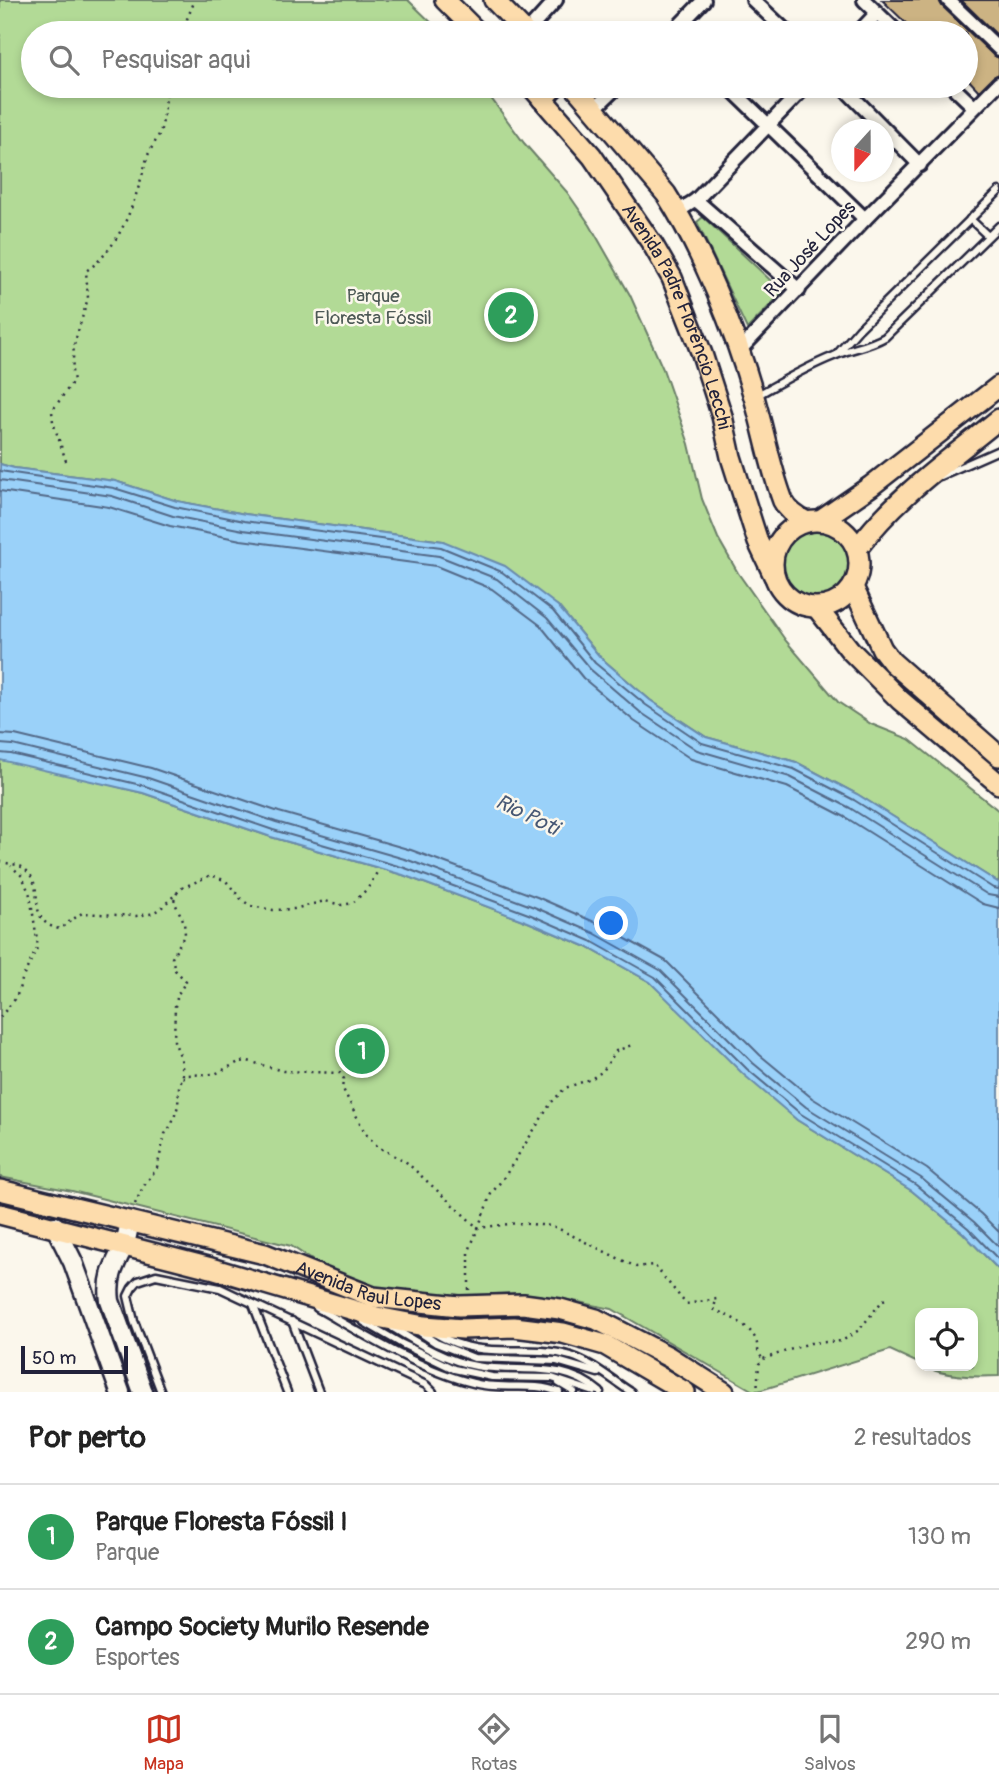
<!DOCTYPE html>
<html lang="pt">
<meta charset="utf-8">
<style>
body{margin:0;font-family:Pangolin,sans-serif;background:#f2f2f2;color:#222}
.controls{position:absolute;right:21px;bottom:21px;display:grid;overflow:hidden;border-radius:14px;box-shadow:0 4px 10px #0003}
.controls button{width:63px;height:63px;display:grid;place-items:center;padding:0;border:0;border-bottom:2px solid #e0e0e0;background:#fff;color:#222;font:35px sans-serif}
.compass{position:absolute;left:831px;top:119px;width:63px;height:63px;border-radius:50%;background:#fff;box-shadow:0 4px 10px #0003;rotate:201deg}
.scale{position:absolute;left:21px;bottom:18px;width:107px;box-sizing:border-box;padding-left:7px;border:4px solid #22223b;border-top:0;font-size:19px;line-height:24px;white-space:nowrap;color:#22223b;-webkit-text-stroke:5px #fbf7ec;paint-order:stroke}
.you{position:absolute;left:612px;top:924px;width:24px;height:24px;margin:-18px;border:5px solid #fff;border-radius:50%;background:#1a73e8;box-shadow:0 0 0 10px #1a73e833}
.badge{display:grid;place-items:center;width:46px;height:46px;border-radius:50%;background:#c8321e;color:#fff;font-size:23px;font-weight:700}
.pin{position:absolute;translate:-50% -50%;border:4px solid #fff;box-shadow:0 2px 7px #0006}
.list{margin:0;padding:0;list-style:none}
h2{display:flex;justify-content:space-between;align-items:center;height:91px;margin:0;padding:0 28px;font-size:30px}
h2 small{font-size:23px;font-weight:400;color:#767676}
.list li{display:grid;grid-template-columns:46px 1fr auto;gap:21px;align-items:center;box-sizing:border-box;height:105px;padding:0 28px;border-top:2px solid #e0e0e0}
.list b{display:block;font-size:26px;white-space:nowrap}
.list p{margin:0;font-size:23px;white-space:nowrap;color:#767676}
.list em{font-size:23px;font-style:normal;color:#767676}
.icon{flex:none;width:38px;height:38px;fill:none;stroke:currentColor;stroke-width:2;stroke-linecap:round;stroke-linejoin:round}
.map{position:relative;flex:none;width:999px;height:1392px;overflow:hidden}
.search{position:absolute;background:#fff;box-shadow:0 4px 10px #0003;left:21px;right:21px;top:21px;height:77px;display:flex;align-items:center;gap:18px;box-sizing:border-box;padding:0 24px;border-radius:38px;color:#767676;font-size:26px}
.sheet{height:301px;background:#fff}
nav{display:flex;justify-content:space-around;align-items:center;box-sizing:border-box;height:98px;border-top:2px solid #e0e0e0;background:#fff;font-size:19px;color:#767676}
nav a{display:grid;justify-items:center;gap:4px}
nav .on{color:#c8321e}
.map>svg:first-child{display:block}
.green{fill:#b2da96;stroke:#6a7e68;stroke-width:2}
.water{fill:#9ad1f9;stroke:#6a8bad;stroke-width:2}
.lines{fill:none;stroke-linecap:round;stroke-linejoin:round}
.shore{stroke:#526887;stroke-width:2}
.building{fill:#ccb383;stroke:#22223b;stroke-width:2}
.lane-casing{stroke:#22223b;stroke-width:11}
.street-casing{stroke:#22223b;stroke-width:18}
.secondary-casing{stroke:#22223b;stroke-width:23}
.primary-casing{stroke:#22223b;stroke-width:24}
.path{stroke:#22223b;stroke-width:2.5;stroke-dasharray:2 5;stroke-linecap:butt}
.lane{stroke:#fbf7ec;stroke-width:6}
.street{stroke:#fbf7ec;stroke-width:12}
.secondary{stroke:#fbf7ec;stroke-width:18}
.primary{stroke:#fddcac;stroke-width:19}
.labels{text-anchor:middle;dominant-baseline:central;stroke-width:5;stroke-linejoin:round;paint-order:stroke}
.street-label{font-size:19px;fill:#22223b;stroke:#fbf7ec}
.park-label{font-size:19px;fill:#4d5956;stroke:#fbf7ec}
.water-label{font-size:21px;font-style:italic;fill:#465774;stroke:#fbf7ec}
</style>
<div class="map">
<svg width="999" height="1392" viewBox="0 0 999 1392">
<rect width="100%" height="100%" fill="#fbf7ec"/>
<filter id="ink" filterUnits="userSpaceOnUse"><feTurbulence type="fractalNoise" baseFrequency=".0143" numOctaves="2"/><feDisplacementMap in="SourceGraphic" scale="14" xChannelSelector="R" yChannelSelector="G"/><feConvolveMatrix kernelMatrix="1 2 1 2 8 2 1 2 1" color-interpolation-filters="sRGB"/></filter>
<g filter="url(#ink)">
<!-- green -->
<g class="green">
<path d="M0,0H408L442,33H33V86H482L524,143L567,192L590,225L630,295L663,369L689,444L702,499L718,538L738,573L786,641L838,702L871,724L909,739L999,811V883L857,794L796,762L706,737L650,700L600,657L558,606L443,541L245,514L177,501L115,481L14,468L0,464Z"/>
<path d="M703,217L783,292L747,329L697,222Z"/>
<circle cx="816" cy="564" r="35"/>
<path d="M0,758L143,793L271,837L403,875L528,922L587,947L650,982L797,1120L912,1191L963,1233L999,1270V1376C974,1377 945,1377 923,1366H973V1313H920V1364L890,1350L755,1392L612,1309L559,1298L520,1293L429,1297L393,1292L359,1282L324,1268L291,1246L72,1191L0,1177Z"/>
</g>
<!-- water -->
<path class="water" d="M0,464L14,468L115,481L177,501L245,514L443,541L505,566L558,606L600,657L650,700L706,737L796,762L857,794L999,883V1270L963,1233L912,1191L797,1120L743,1074L650,982L587,947L528,922L403,875L271,837L143,793L0,760Z"/>
<g class="lines">
<!-- shore -->
<g class="shore">
<path d="M0,471L114,488L175,507L244,521L441,547L502,572L553,611L595,663L646,705L702,743L794,769L854,800L993,888L999,889"/>
<path d="M0,480L112,496L173,516L243,530L439,556L497,579L547,618L590,669L640,712L697,750L790,777L850,808L988,895L999,897"/>
<path d="M0,491L109,507L170,526L241,540L436,566L492,589L540,625L583,678L634,721L691,759L787,787L845,817L983,904L999,908"/>
<path d="M0,734L15,735L151,768L279,812L411,850L537,897L599,924L666,961L760,1055L812,1098L927,1169L981,1214L999,1232"/>
<path d="M0,744L13,745L148,778L276,822L408,860L534,907L594,933L660,970L753,1063L806,1107L921,1178L974,1222L999,1247"/>
<path d="M0,753L11,754L145,786L273,830L405,868L531,915L591,941L655,977L747,1069L801,1114L916,1185L968,1228L999,1260"/>
</g>
</g>
<!-- building -->
<g class="building">
<path d="M882,0H939L942,6L993,55L999,58V74L993,77L979,91L966,77V33H916Z"/>
<path d="M961,0H999V37Z"/>
</g>
<g class="lines">
<defs>
<g id="lane">
<path d="M970,219L988,236"/>
<path d="M838,353L859,329L999,191"/>
<path d="M756,396C781,382 806,367 834,356C851,348 868,347 885,337L999,226"/>
<path d="M940,476L999,450"/>
<path d="M253,1304L287,1392"/>
<path d="M317,1308C363,1334 422,1371 473,1383C501,1391 532,1381 559,1392"/>
<path d="M292,1321L319,1392"/>
<path d="M364,1322L402,1344L454,1369L492,1377L552,1378L594,1392"/>
<path d="M393,1328C419,1344 446,1361 476,1366C521,1374 561,1359 600,1392"/>
<path d="M421,1333L436,1343L474,1358L557,1361L598,1373"/>
<path d="M434,1333C485,1363 522,1342 571,1356C593,1363 612,1380 631,1392"/>
<path d="M559,1383L574,1392"/>
<path d="M161,1392L134,1321L128,1296L132,1288L138,1281L156,1275L220,1288L426,1385L433,1392"/>
</g>
<g id="street">
<path d="M753,0L788,33"/>
<path d="M864,0L898,33"/>
<path d="M948,0L999,49"/>
<path d="M526,33L556,0"/>
<path d="M672,33L704,0"/>
<path d="M858,33L877,13"/>
<path d="M728,86L865,219"/>
<path d="M842,86L920,165"/>
<path d="M952,86L974,107"/>
<path d="M594,109L618,86"/>
<path d="M696,200L806,86"/>
<path d="M677,212L696,200L799,290"/>
<path d="M738,352L865,219L999,83"/>
</g>
<g id="secondary">
<path d="M130,1221C128,1230 127,1240 123,1248C113,1267 107,1279 110,1301L143,1392"/>
<path d="M55,1226L73,1262L120,1392"/>
</g>
<g id="primary">
<path d="M445,0L478,33"/>
<path d="M494,0L526,33"/>
<path id="s1" d="M531,86L592,156L653,245L672,278L702,354L722,416L731,457L758,542L774,576"/>
<path d="M574,86L666,194C703,252 735,331 754,397C764,431 770,467 783,501C788,511 797,517 807,522"/>
<path d="M542,99L555,86"/>
<circle cx="816" cy="564" r="43"/>
<path d="M820,521L871,486L999,386"/>
<path d="M857,549C896,496 949,460 999,419"/>
<path d="M853,587L882,649L892,662L999,756"/>
<path d="M817,608L850,650L900,700L999,784"/>
<path id="s2" d="M0,1190L265,1254L373,1297L459,1306L523,1304L560,1309L596,1319L669,1357L724,1392"/>
<path d="M0,1214L211,1268L377,1317L424,1326L463,1329L514,1327L563,1333L605,1345L685,1392"/>
</g>
</defs>
<!-- lane casing -->
<use href="#lane" class="lane-casing"/>
<!-- street casing -->
<use href="#street" class="street-casing"/>
<!-- secondary casing -->
<use href="#secondary" class="secondary-casing"/>
<!-- primary casing -->
<use href="#primary" class="primary-casing"/>
<!-- path -->
<g class="path">
<path d="M184,33L187,19L195,0"/>
<path d="M66,461L53,422L52,411L74,380L72,373L74,345L88,298L86,271C122,247 136,198 147,158C150,148 158,140 161,129C165,115 165,100 168,86"/>
<path d="M0,861C9,865 19,863 26,870C47,890 24,920 59,929L82,913L136,916L150,914L160,909L182,888L211,875L226,881L242,900L251,906L273,910L294,909L325,901L342,905L353,903L368,888L379,869"/>
<path d="M0,1017L16,998L23,977L38,946L30,895L22,876L11,866"/>
<path d="M183,1078L186,1075L215,1074L239,1062L248,1061L283,1071L340,1073L344,1079L342,1087L365,1133L378,1147L405,1161L478,1228L491,1194L505,1176L551,1103L565,1088L591,1079L603,1071L616,1051L632,1045"/>
<path d="M135,1204L143,1187L157,1168L165,1134L172,1124L178,1106L179,1087L183,1075L181,1058L174,1041L175,1006L178,994L186,981L175,970L172,958L185,934L184,922L174,901L177,893"/>
<path d="M469,1290V1251L478,1228L517,1223L553,1226L636,1267L654,1265L686,1304L717,1299L713,1309C728,1316 747,1323 755,1338C759,1346 756,1352 763,1359"/>
<path d="M757,1392L759,1364L763,1359L810,1343L842,1341L859,1330L883,1300L889,1298"/>
</g>
<!-- lane -->
<use href="#lane" class="lane"/>
<!-- street -->
<use href="#street" class="street"/>
<!-- secondary -->
<use href="#secondary" class="secondary"/>
<!-- primary -->
<use href="#primary" class="primary"/>
</g>
</g>
<g class="labels">
<!-- street labels -->
<g class="street-label">
<text transform="translate(810 249) rotate(-47)">Rua José Lopes</text>
<text stroke="none"><textPath href="#s1" startOffset="276">Avenida Padre Florêncio Lecchi</textPath></text>
<text stroke="none"><textPath href="#s2" startOffset="382">Avenida Raul Lopes</textPath></text>
</g>
<!-- park labels -->
<g class="park-label">
<text x="373" y="296">Parque<tspan x="373" dy="22">Floresta Fóssil</tspan></text>
</g>
<!-- water labels -->
<g class="water-label">
<text transform="translate(527 815) rotate(26)">Rio Poti</text>
</g>
</g>
</svg>
<div class="controls">
<button><svg class="icon" aria-label="locate" viewBox="0 0 24 24"><circle cx="12" cy="12" r="6"/><path d="M12 2v4M12 18v4M2 12h4M18 12h4"/></svg></button>
</div>
<svg class="compass" viewBox="-18 -18 36 36"><path d="M0-13l5 13h-10z" fill="#e53935"/><path d="M0 13l5-13h-10z" fill="#767676"/></svg>
<div class="scale">50 m</div>
<div class="you"></div>
<div class="pin badge" style="left:362px;top:1051px;background:#2e9e5b">1</div>
<div class="pin badge" style="left:511px;top:315px;background:#2e9e5b">2</div>
<div class="search"><svg class="icon" aria-label="search" viewBox="0 0 24 24"><circle cx="10" cy="10" r="6"/><path d="M15 15l6 6"/></svg>Pesquisar aqui</div>
</div>
<section class="sheet">
<h2>Por perto<small>2 resultados</small></h2>
<ul class="list">
<li><span class="badge" style="background:#2e9e5b">1</span><div><b>Parque Floresta Fóssil I</b><p>Parque</p></div><em>130 m</em></li>
<li><span class="badge" style="background:#2e9e5b">2</span><div><b>Campo Society Murilo Resende</b><p>Esportes</p></div><em>290 m</em></li>
</ul>
</section>
<nav>
<a class="on"><svg class="icon" aria-label="map" viewBox="0 0 24 24"><path d="M3 6l6-2 6 2 6-2v14l-6 2-6-2-6 2zM9 4v14M15 6v14"/></svg>Mapa</a>
<a><svg class="icon" aria-label="directions" viewBox="0 0 24 24"><path d="M12 3l9 9-9 9-9-9zM9 14v-3h6M13 9l2 2-2 2"/></svg>Rotas</a>
<a><svg class="icon" aria-label="saved" viewBox="0 0 24 24"><path d="M7 4h10v16l-5-4-5 4z"/></svg>Salvos</a>
</nav>
